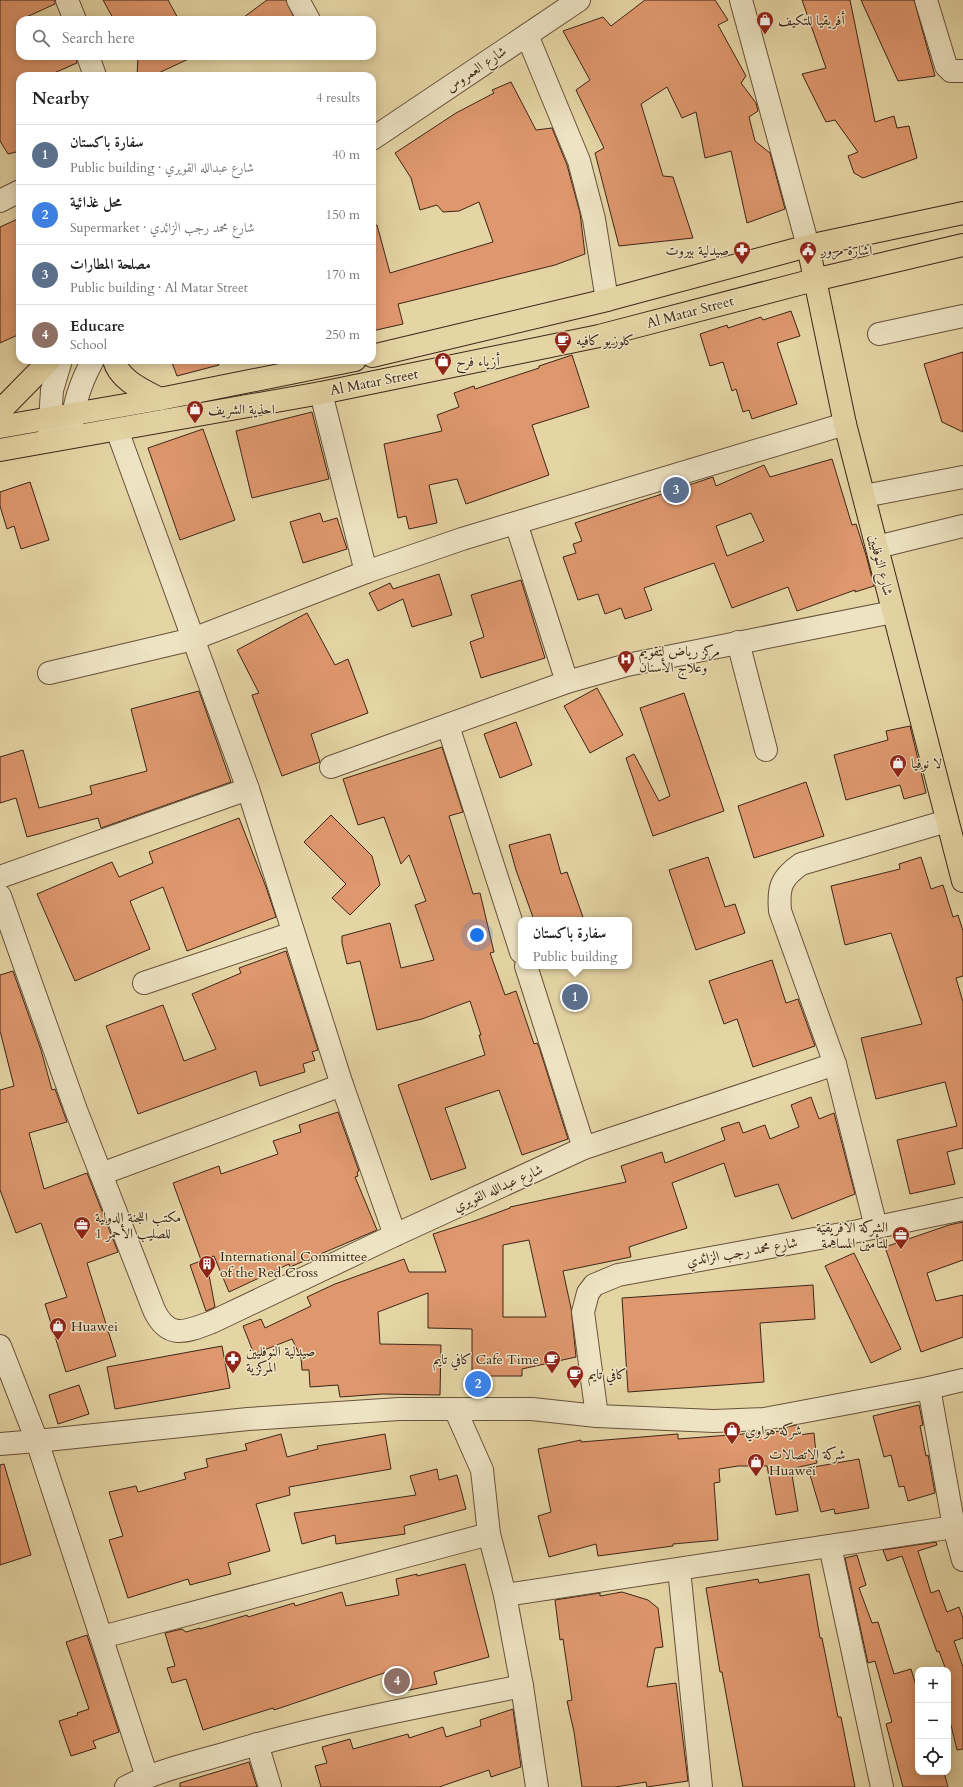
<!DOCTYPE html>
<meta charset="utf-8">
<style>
body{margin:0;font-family:Cardo,Amiri,serif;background:#f2f2f2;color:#202124}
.controls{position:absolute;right:12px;bottom:12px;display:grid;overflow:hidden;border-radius:8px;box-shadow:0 2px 10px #0003}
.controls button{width:36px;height:36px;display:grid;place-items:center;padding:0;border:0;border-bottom:1px solid #e0e0e0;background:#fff;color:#202124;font:20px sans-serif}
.you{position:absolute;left:477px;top:935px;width:14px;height:14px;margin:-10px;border:3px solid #fff;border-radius:50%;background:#1a73e8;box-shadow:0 0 0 6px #1a73e833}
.badge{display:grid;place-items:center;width:26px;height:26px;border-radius:50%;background:#8f2418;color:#fff;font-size:13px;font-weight:700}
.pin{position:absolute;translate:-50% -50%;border:2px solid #fff;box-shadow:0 1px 4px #0006}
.popup{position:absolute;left:518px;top:917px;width:114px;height:52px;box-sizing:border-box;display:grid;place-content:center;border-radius:8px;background:#fff;filter:drop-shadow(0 1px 3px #0005);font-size:13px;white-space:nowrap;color:#757577}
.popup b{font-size:15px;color:#202124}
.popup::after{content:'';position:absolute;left:50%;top:100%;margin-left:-8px;border:8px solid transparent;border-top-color:#fff}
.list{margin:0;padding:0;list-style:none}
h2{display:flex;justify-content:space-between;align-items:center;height:52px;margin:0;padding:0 16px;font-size:17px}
h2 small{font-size:13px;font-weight:400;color:#757577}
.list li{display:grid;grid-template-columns:26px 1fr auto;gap:12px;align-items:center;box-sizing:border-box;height:60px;padding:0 16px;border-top:1px solid #e0e0e0}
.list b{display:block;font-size:15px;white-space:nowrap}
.list p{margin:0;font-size:13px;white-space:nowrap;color:#757577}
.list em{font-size:13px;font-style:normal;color:#757577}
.icon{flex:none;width:22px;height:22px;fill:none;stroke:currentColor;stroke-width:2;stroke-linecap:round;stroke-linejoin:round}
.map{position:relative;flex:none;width:963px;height:1787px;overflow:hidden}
.search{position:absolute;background:#fff;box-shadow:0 2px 10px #0003;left:16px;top:16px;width:360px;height:44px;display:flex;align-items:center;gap:10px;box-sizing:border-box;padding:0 14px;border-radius:12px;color:#757577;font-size:15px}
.panel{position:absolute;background:#fff;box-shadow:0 2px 10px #0003;left:16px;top:72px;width:360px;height:292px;border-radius:12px}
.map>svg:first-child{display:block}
.building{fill:#df976d;stroke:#3d2517;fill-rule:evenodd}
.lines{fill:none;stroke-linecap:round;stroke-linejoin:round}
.minor-casing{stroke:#67513a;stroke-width:24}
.major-casing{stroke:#3d2517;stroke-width:24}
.minor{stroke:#eee4c4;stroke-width:22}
.major{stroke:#e5d5a5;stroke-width:22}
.labels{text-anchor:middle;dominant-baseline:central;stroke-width:3;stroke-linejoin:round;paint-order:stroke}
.poi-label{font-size:14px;fill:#3d2517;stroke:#eee4c4;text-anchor:start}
.street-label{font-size:14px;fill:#3d2517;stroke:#eee4c4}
</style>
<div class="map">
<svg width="963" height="1787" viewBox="0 0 963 1787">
<rect width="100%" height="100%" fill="#e5d5a5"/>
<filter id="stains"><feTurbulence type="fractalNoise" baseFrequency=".005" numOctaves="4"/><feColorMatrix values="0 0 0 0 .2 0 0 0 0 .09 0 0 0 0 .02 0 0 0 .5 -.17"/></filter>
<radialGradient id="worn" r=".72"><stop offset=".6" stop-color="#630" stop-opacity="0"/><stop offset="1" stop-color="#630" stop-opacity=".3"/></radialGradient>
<!-- building -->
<g class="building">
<path d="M0,0H55V4L20,20V56H76L77,63L47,76H20V151L8,154L0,141Z"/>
<path d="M103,0H168L179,20H114Z"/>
<path d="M267,0H286L295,20H240Z"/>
<path d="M645,0H715L728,20L718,25L746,76L741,83L756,103L758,111L749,117L755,141L770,153L785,209L747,223L731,151L705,158L696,112L682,118L667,87L641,104L663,176L673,177L693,238L619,246L595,153L604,148L576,90L590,80L563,31L603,17L611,26Z"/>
<path d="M802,0H850L875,122L894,116L897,128L909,126L917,158L863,178L854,173L848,156L858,152L835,120L826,122L802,74L826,68Z"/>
<path d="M861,0H914L935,76L898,81Z"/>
<path d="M138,56H195L152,76H137Z"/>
<path d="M511,82L536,130L552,128L567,165L580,213L585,254L555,265L398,304L403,324L372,331V226L377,225L390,273L493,242L479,202L459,211L443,212L437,205L420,210L411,178L395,153L456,113L494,93L492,90Z"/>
<path d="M20,218V334L0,343V227Z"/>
<path d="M791,311L800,336L777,343L797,404L752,419L749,410L743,412L736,389L732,391L723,362L710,366L700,334L727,325L728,328L761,317L763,320Z"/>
<path d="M963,352V432L942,422L924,364Z"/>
<path d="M572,355L589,407L532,425L549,475L466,504L457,479L429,485L437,523L409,529L406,516L398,518L384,444L442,431L437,415L459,407L454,393L474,386L475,389L539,368V366Z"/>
<path d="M171,360H218L219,365L177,376Z"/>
<path d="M312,412L329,479L252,498L236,431Z"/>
<path d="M203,429L235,520L180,540L148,448Z"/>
<path d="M832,459L852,525L856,524L866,555L874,586L855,592V590L797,611L788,587L732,608L714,563L644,588L652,610L625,619L621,608L605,614L598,594L578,600L563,557L576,553L573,544L582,541L575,523L713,477L716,486L764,465L770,477ZM751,513L764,541L727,556L716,526Z"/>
<path d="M30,482L49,540L21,549L14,526L7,529L0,506V492Z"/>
<path d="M320,513L323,522L337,518L347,549L303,563L290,522Z"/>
<path d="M439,574L452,615L412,627L403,599L378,611L369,593L390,583L393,589Z"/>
<path d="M521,580L545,658L481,678L470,642L484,637L471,595Z"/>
<path d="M307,613L335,665L348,659L368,713L311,734L320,762L282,776L252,695L259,693L237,650Z"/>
<path d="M597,688L623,735L590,753L564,706Z"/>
<path d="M199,691L231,782L101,828L98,818L27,837L16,798L0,803V757L23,750L39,808L92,794L90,786L147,771L131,709Z"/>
<path d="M684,693L724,811L653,836L626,758L634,754L659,801L670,796L640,708Z"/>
<path d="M516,722L532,765L500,778L484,734Z"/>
<path d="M910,726L926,793L904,799L900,785L846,800L834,755L888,740L886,731Z"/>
<path d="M442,747L463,812L449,816L473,894L480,893L494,952L490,953L505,995L516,991L534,1044L537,1043L539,1047L568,1139L522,1155L499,1090L445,1108L466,1168L431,1180L398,1085L485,1055L479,1035H481L470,1001L422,1019L377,1030L360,961L347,964L342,943V936L390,923L401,968L434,960L415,905L426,901L409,855L401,864L384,817L358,825L343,779Z"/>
<path d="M806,782L824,836L754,858L738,806Z"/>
<path d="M331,815L372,856L380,885L350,915L332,898L346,884L304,842Z"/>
<path d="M239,818L266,887L276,917L187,951L163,887L130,901L150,949L75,981L37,894L112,862L119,877L153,863L149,852Z"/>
<path d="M550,834L561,874L567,872L584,920H534L516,870L509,845Z"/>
<path d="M708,857L725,907L735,904L745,933L696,950L669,870Z"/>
<path d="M921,857L931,889L943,885L953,917L958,915L963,931V976L956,978L963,1002V1148L947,1152L955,1184L910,1194L897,1140L957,1126L945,1082L876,1099L861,1038L922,1024L891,933L845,945L831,886L900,869L899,864Z"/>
<path d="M286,951L318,1050L312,1052L315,1060L303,1064L305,1072L260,1086L256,1071L138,1114L106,1026L163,1005L184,1061L216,1049L192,994L241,973L239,968Z"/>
<path d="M772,960L786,1003L798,999L815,1046L753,1067L737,1019L724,1024L709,981Z"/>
<path d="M13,971L41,1050L52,1090L55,1089L67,1122L29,1133L44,1189L87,1173L118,1252L87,1263L116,1356L66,1372L45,1304L67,1297L41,1223L16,1233L0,1190V1090L14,1086L0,1031V975Z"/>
<path d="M811,1097L819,1119L834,1113L855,1194L792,1219L778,1184L735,1197L724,1163L672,1183L687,1228L629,1247L631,1257L563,1271L571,1308L576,1357L522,1369V1376H472V1329L428,1328V1293L378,1312L380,1344L441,1345L440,1395L382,1394L340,1397L338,1385L310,1387L309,1370H302L301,1358L292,1339L254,1354L243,1326L261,1319L265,1328L311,1306L307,1297L335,1284L404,1259L409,1272H446L433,1234L477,1220L510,1208V1207L626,1182L621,1166L662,1152L665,1163L725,1140L721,1128L739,1122L743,1133L765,1125L770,1139L799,1127L791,1105ZM529,1240L546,1317H503V1245Z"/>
<path d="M338,1112L359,1171L357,1172L358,1176L355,1177L377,1230L290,1267L289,1264L229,1292L214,1256L201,1260L173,1183L219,1166L221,1174L278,1154L273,1141L301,1132L299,1125Z"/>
<path d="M963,1222V1260L927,1273L936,1301L963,1295V1337L921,1352L885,1247L949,1225Z"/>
<path d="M854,1253L901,1349L871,1363L825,1266Z"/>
<path d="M206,1259L215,1307L206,1311L190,1265Z"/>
<path d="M813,1285L815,1319L760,1323L764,1382L628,1392L622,1298Z"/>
<path d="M222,1346L230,1388L115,1409L107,1367Z"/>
<path d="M79,1385L89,1414L58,1424L49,1395Z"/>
<path d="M919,1405L923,1425L920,1426L926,1456L928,1455L935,1493L908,1501L904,1486L899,1487L891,1455L884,1457L873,1416Z"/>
<path d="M797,1425L798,1435L814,1433L817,1463L791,1469L798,1511L776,1515L767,1466H738L719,1469L720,1482L714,1483L718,1540L673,1544V1546L598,1556L596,1544L549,1557L538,1516L551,1512L538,1449L581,1440V1442L678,1434V1439L782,1431V1428Z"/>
<path d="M281,1434L287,1457L318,1449L317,1446L385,1434L391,1469L289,1487L290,1495L256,1504L270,1551L228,1563L231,1574L190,1585L188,1579L128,1598L109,1540L123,1536L109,1492L136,1486L138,1492L186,1479L184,1473L208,1467L206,1459L247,1450L245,1444Z"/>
<path d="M859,1459L869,1508L835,1514L834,1509L821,1512L808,1468Z"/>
<path d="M4,1464L31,1555L0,1565V1465Z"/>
<path d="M437,1469L439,1480L457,1475L466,1509L404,1526L405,1534L336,1544L335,1535L302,1544L294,1513L416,1495L410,1476Z"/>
<path d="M936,1542L937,1545L918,1551L931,1593L939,1590L947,1612L959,1607L963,1618V1638L954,1641L963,1667V1749L957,1750L948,1713V1670H946L939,1651L937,1652L902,1556L887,1561L883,1550Z"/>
<path d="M857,1555L866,1585L859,1588L872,1623L878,1622L894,1674L911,1669L918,1692V1772H944L948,1787H903L886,1724L892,1722L875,1661L868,1663L845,1558Z"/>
<path d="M465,1564L489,1657L434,1672L437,1684L392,1694L387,1672L274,1710L273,1708L203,1730L186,1679L172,1683L167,1668L175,1666L165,1633L182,1629L186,1632L200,1628V1629L247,1615L248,1617L294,1603L295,1606L342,1592L346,1606L399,1595L396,1579L417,1574V1576Z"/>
<path d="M809,1574L820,1638H822L838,1717H841L855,1787H743L722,1672H720L706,1588L758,1579L759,1583Z"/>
<path d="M622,1592L648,1600L658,1608L663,1647L655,1648L647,1687L676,1683L688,1781L647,1787L646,1782L615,1787H582L574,1732L567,1701L572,1700L563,1639L560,1640L555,1600L600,1593V1596Z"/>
<path d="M87,1635L119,1732L93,1741L96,1748L71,1756L59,1721L78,1715L77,1713L89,1709L66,1642Z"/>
<path d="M513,1709L521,1767L491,1777L489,1770L439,1787H321L315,1766L327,1763L322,1747L350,1739L353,1749L408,1734L409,1738L443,1727L446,1737L481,1726L480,1720Z"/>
<path d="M249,1762L257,1787H180V1783Z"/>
</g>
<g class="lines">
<defs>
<g id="minor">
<path d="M67,0L75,20"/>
<path d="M298,0L309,20"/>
<path d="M741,0L808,246"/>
<path d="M926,0L946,66L951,71H963"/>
<path d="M527,35L579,161L594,219L607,300"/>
<path d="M88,56L95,76"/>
<path d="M372,139L579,0"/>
<path d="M0,201L20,191"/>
<path d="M879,334L963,316"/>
<path d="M321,393L366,572"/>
<path d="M117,430L248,789L342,1085L395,1235"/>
<path d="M71,432C73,405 80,383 93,360"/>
<path d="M49,437L52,390L61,360"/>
<path d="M864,496L963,477"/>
<path d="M877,547L963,526"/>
<path d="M738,642L766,750"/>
<path d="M49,673L193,639L366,572L462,539L845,424"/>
<path d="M567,682L627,665L893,612"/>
<path d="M448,726L521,952"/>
<path d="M331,767L567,682L516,523"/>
<path d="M0,877L248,789"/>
<path d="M0,896L76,1110L154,1310C168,1340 186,1332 212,1322L395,1235L584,1148L835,1064"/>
<path d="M526,966L584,1148"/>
<path d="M144,983L293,933"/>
<path d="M101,1174L342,1085"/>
<path d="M876,1227L835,1064L780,911C778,887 781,878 801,864L947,821"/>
<path d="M0,1346L37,1441L0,1444"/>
<path d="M929,1388L954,1527L963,1560"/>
<path d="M455,1409L482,1470L489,1534L505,1595L522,1686L537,1787"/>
<path d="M597,1416L583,1312L588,1293L594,1285L618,1275L858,1231L963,1209"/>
<path d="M830,1546L882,1787"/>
<path d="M679,1569L701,1787"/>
<path d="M505,1595L954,1527"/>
<path d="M102,1637L489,1534"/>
<path d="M257,1744L270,1787"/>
<path d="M147,1777L37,1441L248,1419L399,1409H532L597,1416L714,1421L764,1419L929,1388L963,1380"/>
<path d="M126,1787C158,1770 193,1763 227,1753C324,1724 423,1706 522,1686"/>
</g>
<g id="major">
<path d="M808,246L845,424L963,881"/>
<path d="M372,356L607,300L808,246L963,213"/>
<path d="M114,360C119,380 143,390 160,399"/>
<path d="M0,411L50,360"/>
<path d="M0,427L160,399L355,360"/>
<path d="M0,450L321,393L599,336L814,280L963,245"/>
</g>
</defs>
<!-- minor casing -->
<use href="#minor" class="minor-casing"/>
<!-- major casing -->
<use href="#major" class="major-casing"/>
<!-- minor -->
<use href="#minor" class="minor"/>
<!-- major -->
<use href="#major" class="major"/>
</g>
<!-- icons -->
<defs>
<symbol id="shop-pin" viewBox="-11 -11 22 30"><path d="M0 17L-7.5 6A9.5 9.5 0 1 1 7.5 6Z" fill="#8f2418" stroke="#eee4c4"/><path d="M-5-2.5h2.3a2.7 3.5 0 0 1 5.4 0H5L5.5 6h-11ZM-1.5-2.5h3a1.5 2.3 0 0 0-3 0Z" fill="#fff"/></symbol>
<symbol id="pharmacy-pin" viewBox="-11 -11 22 30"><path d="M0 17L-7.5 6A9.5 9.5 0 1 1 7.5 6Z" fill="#8f2418" stroke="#eee4c4"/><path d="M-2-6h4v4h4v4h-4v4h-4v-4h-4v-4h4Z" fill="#fff"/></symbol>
<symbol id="civic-pin" viewBox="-11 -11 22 30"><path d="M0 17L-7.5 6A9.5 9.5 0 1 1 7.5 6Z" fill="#8f2418" stroke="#eee4c4"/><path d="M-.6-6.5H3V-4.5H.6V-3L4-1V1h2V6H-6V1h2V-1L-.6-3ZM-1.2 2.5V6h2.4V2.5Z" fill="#fff"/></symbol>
<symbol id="cafe-pin" viewBox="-11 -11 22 30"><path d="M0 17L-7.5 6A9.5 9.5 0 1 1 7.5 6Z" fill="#8f2418" stroke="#eee4c4"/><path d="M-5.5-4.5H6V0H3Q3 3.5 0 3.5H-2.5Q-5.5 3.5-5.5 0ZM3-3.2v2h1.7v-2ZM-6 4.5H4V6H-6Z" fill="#fff"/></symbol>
<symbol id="hospital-pin" viewBox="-11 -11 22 30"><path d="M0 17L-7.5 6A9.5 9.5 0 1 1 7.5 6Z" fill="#8f2418" stroke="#eee4c4"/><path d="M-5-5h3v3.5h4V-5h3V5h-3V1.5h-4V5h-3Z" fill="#fff"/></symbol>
<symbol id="office-pin" viewBox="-11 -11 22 30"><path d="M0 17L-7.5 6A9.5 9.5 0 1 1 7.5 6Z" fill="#8f2418" stroke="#eee4c4"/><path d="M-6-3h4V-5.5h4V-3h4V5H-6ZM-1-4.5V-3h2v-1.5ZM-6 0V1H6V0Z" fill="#fff"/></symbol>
<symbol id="building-pin" viewBox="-11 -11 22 30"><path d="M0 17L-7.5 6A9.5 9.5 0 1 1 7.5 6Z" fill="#8f2418" stroke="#eee4c4"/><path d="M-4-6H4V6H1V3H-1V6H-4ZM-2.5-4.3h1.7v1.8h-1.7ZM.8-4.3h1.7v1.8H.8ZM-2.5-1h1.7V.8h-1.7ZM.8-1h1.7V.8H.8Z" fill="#fff"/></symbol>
</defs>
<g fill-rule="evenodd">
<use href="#shop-pin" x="755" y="10" width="20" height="27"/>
<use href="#pharmacy-pin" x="732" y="240" width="20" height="27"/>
<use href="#civic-pin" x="798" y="240" width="20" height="27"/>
<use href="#cafe-pin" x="553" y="330" width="20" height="27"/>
<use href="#shop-pin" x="433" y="351" width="20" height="27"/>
<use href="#shop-pin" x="185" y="399" width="20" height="27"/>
<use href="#hospital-pin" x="616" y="649" width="20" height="27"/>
<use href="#shop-pin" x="888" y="753" width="20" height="27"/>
<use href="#office-pin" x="72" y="1215" width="20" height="27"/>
<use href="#office-pin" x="891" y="1225" width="20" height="27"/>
<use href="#building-pin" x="197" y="1254" width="20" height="27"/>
<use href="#shop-pin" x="48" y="1316" width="20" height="27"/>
<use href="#pharmacy-pin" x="223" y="1349" width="20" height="27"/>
<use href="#cafe-pin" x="542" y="1349" width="20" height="27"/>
<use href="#cafe-pin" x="565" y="1364" width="20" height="27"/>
<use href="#shop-pin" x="722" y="1420" width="20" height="27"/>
<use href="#shop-pin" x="746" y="1452" width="20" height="27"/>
</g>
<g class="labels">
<!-- poi labels -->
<g class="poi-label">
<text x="778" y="20">أفريقيا للتكيف</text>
<text x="729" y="250" text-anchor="end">صيدلية بيروت</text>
<text x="821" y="250">اشارة مرور</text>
<text x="576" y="340">كلوزيو كافيه</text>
<text x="456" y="361">أزياء فرح</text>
<text x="208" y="409">احذية الشريف</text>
<text x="639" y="651">مركز رياض لتقويم<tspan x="639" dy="16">وعلاج الأسنان</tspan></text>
<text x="911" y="763">لا نوفيا</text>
<text x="95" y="1217">مكتب اللجنة الدولية<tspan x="95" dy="16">للصليب الأحمر 1</tspan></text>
<text x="888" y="1227" text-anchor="end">الشركة الافريقية<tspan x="888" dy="16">للتأمين المساهمة</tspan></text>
<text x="220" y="1256">International Committee<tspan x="220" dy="16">of the Red Cross</tspan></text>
<text x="71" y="1326">Huawei</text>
<text x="246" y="1351">صيدلية النوفليين<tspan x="246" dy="16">المركزية</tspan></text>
<text x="539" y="1359" text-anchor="end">كافي تايم Cafe Time</text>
<text x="588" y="1374">كافي تايم</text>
<text x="745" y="1430">شركة هواوي</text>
<text x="769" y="1454">شركة الاتصالات<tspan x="769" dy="16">Huawei</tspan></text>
</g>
<!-- street labels -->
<g class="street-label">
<text transform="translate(476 69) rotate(-34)">شارع العمروس</text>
<text transform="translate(690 312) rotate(-15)">Al Matar Street</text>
<text transform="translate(374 382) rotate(-11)">Al Matar Street</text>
<text transform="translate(881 565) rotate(76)">شارع النوفليين</text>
<text transform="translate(498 1188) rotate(-24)">شارع عبدالله القويري</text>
<text transform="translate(742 1252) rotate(-10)">شارع محمد رجب الزائدي</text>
</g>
</g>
<rect width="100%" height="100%" filter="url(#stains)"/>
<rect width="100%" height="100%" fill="url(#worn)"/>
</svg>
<div class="controls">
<button>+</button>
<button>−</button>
<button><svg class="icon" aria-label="locate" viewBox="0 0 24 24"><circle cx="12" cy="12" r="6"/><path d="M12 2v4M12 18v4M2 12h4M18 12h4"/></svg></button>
</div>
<div class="you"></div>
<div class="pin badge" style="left:575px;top:997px;background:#5c6f8a">1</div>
<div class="popup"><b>سفارة باكستان</b>Public building</div>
<div class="pin badge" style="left:478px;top:1384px;background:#3f7fe0">2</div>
<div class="pin badge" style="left:676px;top:490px;background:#5c6f8a">3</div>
<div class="pin badge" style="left:397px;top:1681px;background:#8d6e63">4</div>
<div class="search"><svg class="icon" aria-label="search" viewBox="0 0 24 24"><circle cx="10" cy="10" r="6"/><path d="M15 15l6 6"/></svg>Search here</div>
<section class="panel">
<h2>Nearby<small>4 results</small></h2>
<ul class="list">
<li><span class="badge" style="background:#5c6f8a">1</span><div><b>سفارة باكستان</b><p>Public building · شارع عبدالله القويري</p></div><em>40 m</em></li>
<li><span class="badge" style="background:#3f7fe0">2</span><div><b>محل غذائية</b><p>Supermarket · شارع محمد رجب الزائدي</p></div><em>150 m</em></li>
<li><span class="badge" style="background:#5c6f8a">3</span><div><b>مصلحة المطارات</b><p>Public building · Al Matar Street</p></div><em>170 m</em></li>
<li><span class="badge" style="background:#8d6e63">4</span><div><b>Educare</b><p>School</p></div><em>250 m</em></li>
</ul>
</section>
</div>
